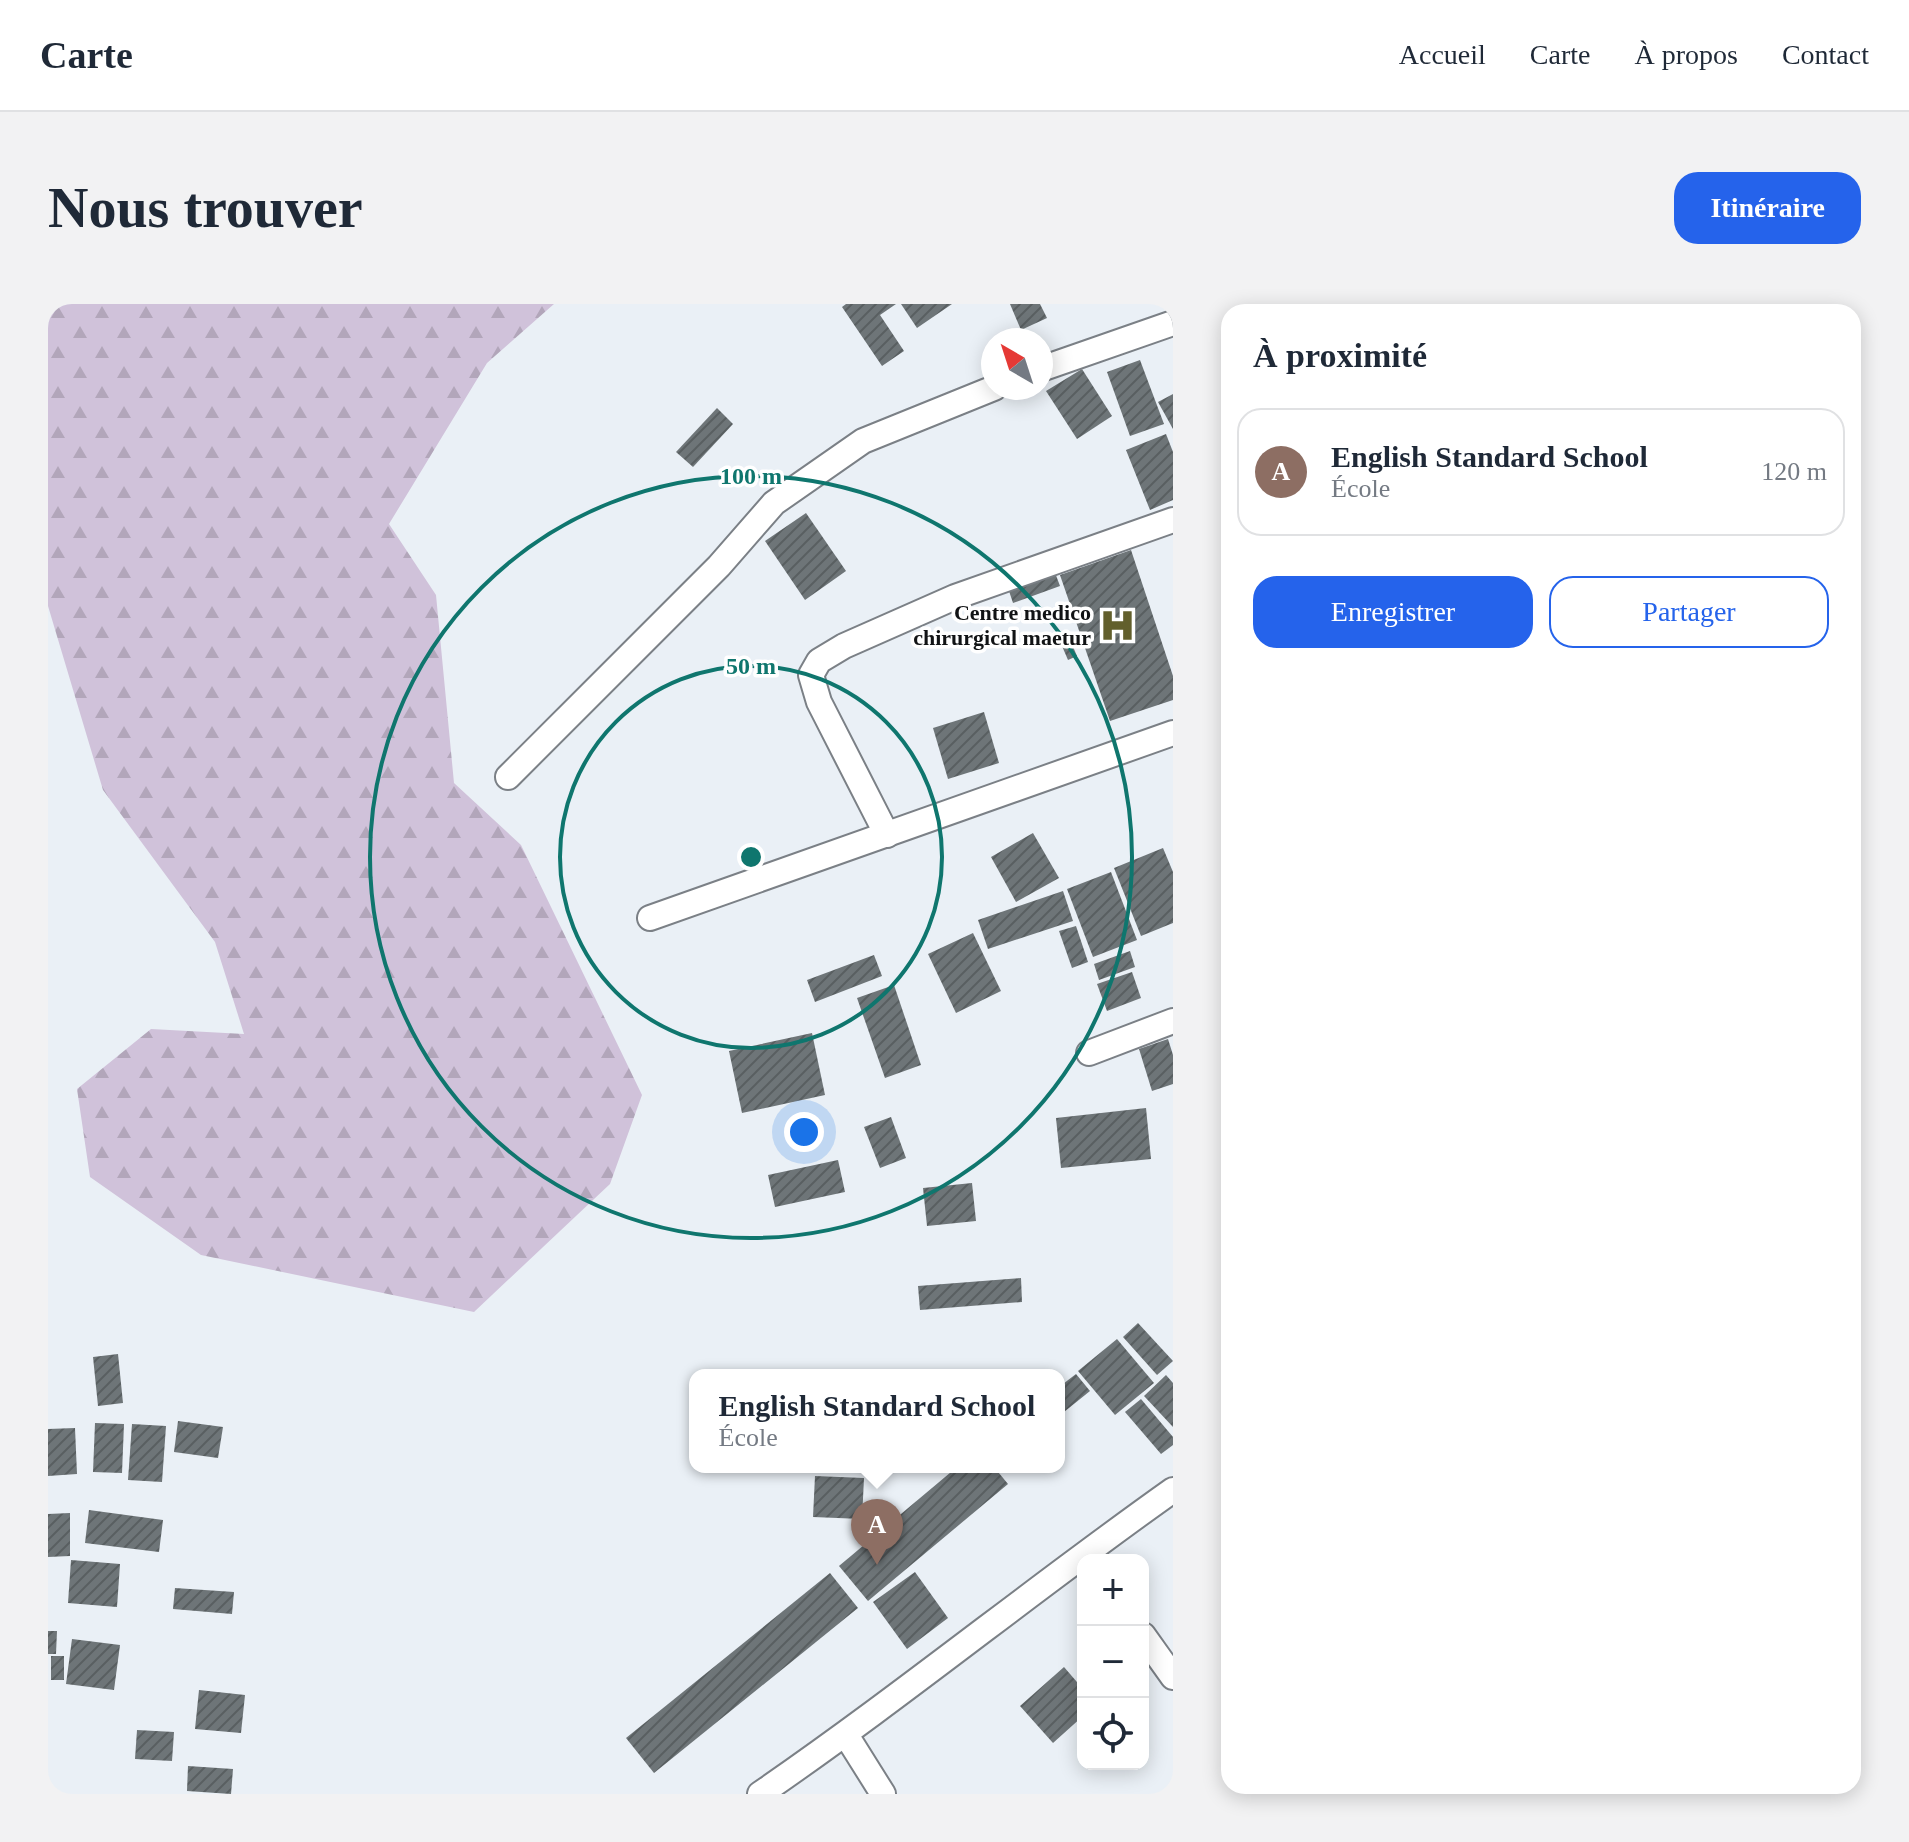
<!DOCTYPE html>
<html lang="fr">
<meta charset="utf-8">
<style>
body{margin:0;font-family:"Times New Roman",serif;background:#f2f2f3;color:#1f2937}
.controls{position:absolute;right:24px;bottom:24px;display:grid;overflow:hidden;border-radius:16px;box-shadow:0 4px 20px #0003}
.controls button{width:72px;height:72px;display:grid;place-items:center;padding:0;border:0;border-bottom:2px solid #e0e1e3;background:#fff;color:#1f2937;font:40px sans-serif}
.compass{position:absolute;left:933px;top:24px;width:72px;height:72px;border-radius:50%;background:#fff;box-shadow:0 4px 20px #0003;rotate:321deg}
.you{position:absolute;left:756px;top:828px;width:28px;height:28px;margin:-20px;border:6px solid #fff;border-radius:50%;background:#1a73e8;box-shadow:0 0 0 12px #1a73e833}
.badge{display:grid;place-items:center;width:52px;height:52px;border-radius:50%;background:#2563eb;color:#fff;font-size:26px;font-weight:700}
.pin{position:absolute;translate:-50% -66px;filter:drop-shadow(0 2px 4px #0008)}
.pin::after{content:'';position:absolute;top:42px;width:28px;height:24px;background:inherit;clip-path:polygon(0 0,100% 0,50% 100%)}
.popup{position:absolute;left:641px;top:1065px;width:376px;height:104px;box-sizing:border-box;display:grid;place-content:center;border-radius:16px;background:#fff;filter:drop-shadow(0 2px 6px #0005);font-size:26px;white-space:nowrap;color:#747a83}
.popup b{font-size:30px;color:#1f2937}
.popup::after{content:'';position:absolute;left:50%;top:100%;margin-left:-16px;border:16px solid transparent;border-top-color:#fff}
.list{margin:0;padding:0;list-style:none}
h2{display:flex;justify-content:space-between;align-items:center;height:104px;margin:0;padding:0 32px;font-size:34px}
h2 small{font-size:26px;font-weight:400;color:#747a83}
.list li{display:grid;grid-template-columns:52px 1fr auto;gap:24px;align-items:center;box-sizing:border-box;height:128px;margin:0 16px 16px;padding:0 16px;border:2px solid #e0e1e3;border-radius:24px}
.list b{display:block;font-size:30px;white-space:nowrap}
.list p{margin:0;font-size:26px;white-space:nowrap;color:#747a83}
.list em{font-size:26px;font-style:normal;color:#747a83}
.actions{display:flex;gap:16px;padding:24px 32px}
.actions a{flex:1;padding:18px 0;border:2px solid #2563eb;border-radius:24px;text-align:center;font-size:28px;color:#2563eb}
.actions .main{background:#2563eb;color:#fff}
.icon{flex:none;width:44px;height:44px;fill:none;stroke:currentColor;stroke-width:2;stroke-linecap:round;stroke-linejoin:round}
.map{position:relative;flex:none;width:1125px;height:1490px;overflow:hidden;border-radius:24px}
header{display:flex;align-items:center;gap:48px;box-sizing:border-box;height:112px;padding:0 40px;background:#fff;border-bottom:2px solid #e0e1e3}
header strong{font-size:38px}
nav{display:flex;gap:44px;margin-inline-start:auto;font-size:28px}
.intro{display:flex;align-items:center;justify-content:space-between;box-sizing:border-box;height:192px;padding:0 48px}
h1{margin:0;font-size:56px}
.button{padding:20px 36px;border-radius:24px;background:#2563eb;color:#fff;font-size:28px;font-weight:700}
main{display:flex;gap:48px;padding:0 48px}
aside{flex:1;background:#fff;border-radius:24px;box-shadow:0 4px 20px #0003}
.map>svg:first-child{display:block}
.forest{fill:url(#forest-firs)}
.building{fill:url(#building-hatch)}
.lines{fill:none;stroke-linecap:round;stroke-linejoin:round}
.street-casing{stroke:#7b8086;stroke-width:28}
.street{stroke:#fff;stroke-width:24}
.ring{fill:none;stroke:#0f766e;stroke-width:4}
.labels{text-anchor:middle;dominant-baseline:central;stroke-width:7;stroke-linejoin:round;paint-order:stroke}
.poi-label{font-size:22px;font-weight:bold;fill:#111315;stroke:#fff;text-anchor:end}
.centre{fill:#0f766e;stroke:#fff;stroke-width:4}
.ring-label{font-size:24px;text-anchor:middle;font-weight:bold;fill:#0f766e;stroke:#fff;stroke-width:7;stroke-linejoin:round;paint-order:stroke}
</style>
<header>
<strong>Carte</strong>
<nav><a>Accueil</a><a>Carte</a><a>À propos</a><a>Contact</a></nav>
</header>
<div class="intro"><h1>Nous trouver</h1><a class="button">Itinéraire</a></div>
<main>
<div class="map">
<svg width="1125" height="1490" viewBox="0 0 1125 1490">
<defs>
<pattern id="forest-firs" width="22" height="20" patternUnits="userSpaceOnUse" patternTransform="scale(2)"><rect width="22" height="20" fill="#d0c2da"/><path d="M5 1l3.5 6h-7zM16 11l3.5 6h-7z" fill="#b2a6ba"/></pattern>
<pattern id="building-hatch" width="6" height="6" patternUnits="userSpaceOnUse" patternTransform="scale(2)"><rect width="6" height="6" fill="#6e7578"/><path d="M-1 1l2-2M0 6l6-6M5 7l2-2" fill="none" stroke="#595f61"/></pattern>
</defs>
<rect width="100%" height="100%" fill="#eaf0f6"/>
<!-- forest -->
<path class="forest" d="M0,0H506L439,59L341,220L388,291L406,479L473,541L594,791L562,880L426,1008L153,951L42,873L29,785L103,725L196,730L167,638L55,486L0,302Z"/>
<!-- building -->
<g class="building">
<path d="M798,0H848L832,11L856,47L834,62L794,3Z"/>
<path d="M853,0H904L869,24Z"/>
<path d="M962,0H992L999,14L973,26Z"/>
<path d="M1092,56L1116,120L1082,132L1059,68Z"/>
<path d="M1034,65L1064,112L1029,135L998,87Z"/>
<path d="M1125,90V125L1110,98Z"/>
<path d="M669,104L685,120L645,163L628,148Z"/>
<path d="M1118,130L1125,148V196L1102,206L1078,146Z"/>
<path d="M758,209L798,267L757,296L717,237Z"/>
<path d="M1083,246L1125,372V396L1062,417L1012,271Z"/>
<path d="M1006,266L1012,282L965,299L960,284Z"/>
<path d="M1020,331L1029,352L1020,356L1011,335Z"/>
<path d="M936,408L951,459L900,475L885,424Z"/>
<path d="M985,529L1011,574L968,598L943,553Z"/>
<path d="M1115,544L1125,568V619L1093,632L1066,564Z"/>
<path d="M1063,568L1089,636L1045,653L1019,585Z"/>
<path d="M1015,587L1025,617L940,645L930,616Z"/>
<path d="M1028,622L1040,658L1024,664L1011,627Z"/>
<path d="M925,629L953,687L908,709L880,650Z"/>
<path d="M1082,647L1087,663L1051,676L1046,660Z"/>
<path d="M826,651L834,672L767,698L759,676Z"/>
<path d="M1084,668L1093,694L1059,707L1049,680Z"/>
<path d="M846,681L873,761L837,774L809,694Z"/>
<path d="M764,729L777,791L694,809L681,747Z"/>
<path d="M1120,735L1125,751V780L1104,787L1091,745Z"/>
<path d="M1098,804L1103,855L1013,864L1008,814Z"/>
<path d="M843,813L858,854L832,864L816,823Z"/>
<path d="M790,856L797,888L727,903L720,871Z"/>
<path d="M924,879L928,917L879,922L875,884Z"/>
<path d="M973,974L974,998L872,1006L870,982Z"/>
<path d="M1090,1019L1125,1057L1109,1071L1075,1033Z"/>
<path d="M1069,1035L1106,1079L1067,1111L1030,1067Z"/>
<path d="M70,1050L75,1099L50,1102L45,1053Z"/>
<path d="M1028,1070L1042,1087L1011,1112V1083Z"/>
<path d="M1118,1071L1125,1079V1123L1096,1092Z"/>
<path d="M1093,1095L1125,1133V1141L1113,1150L1077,1108Z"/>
<path d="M130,1117L175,1123L170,1154L126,1148Z"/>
<path d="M47,1119L76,1120L74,1169L45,1168Z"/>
<path d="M84,1120L118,1122L114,1178L80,1176Z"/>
<path d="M27,1124L29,1170L0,1172V1125Z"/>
<path d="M909,1163H946L960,1180L820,1297L791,1262Z"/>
<path d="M767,1172L816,1174L814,1215L765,1213Z"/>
<path d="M41,1206L115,1216L111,1248L37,1239Z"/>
<path d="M22,1209V1252L0,1253V1210Z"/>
<path d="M23,1256L72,1260L69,1303L20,1299Z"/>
<path d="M867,1268L900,1314L859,1345L825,1298Z"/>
<path d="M782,1269L810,1304L606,1469L578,1434Z"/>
<path d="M127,1284L186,1288L184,1310L125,1305Z"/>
<path d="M0,1327H9L8,1350H0Z"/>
<path d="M24,1335L72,1341L66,1386L18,1380Z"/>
<rect x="3" y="1352" width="13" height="24"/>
<path d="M1016,1363L1035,1385V1412L1005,1439L972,1402Z"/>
<path d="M151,1386L197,1391L193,1429L147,1425Z"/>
<path d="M89,1426L126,1428L124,1457L87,1455Z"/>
<path d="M140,1462L185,1465L183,1490L139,1487Z"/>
</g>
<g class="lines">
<defs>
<g id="street">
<path d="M993,65L1125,19"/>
<path d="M460,473L671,262L726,199L815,137L946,84"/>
<path d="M839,531L771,398L763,371L771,357L796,342L907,293L1125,216"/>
<path d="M602,614L1125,429"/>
<path d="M1041,749L1125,717"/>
<path d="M1095,1331L1125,1373"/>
<path d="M798,1431L835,1490"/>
<path d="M712,1490C853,1393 985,1285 1125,1186"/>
</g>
</defs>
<!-- street casing -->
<use href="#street" class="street-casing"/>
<!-- street -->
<use href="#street" class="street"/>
</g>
<!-- distance rings -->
<g class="ring">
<circle cx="703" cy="553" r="191"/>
<circle cx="703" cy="553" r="381"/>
</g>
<!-- icons -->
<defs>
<symbol id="hospital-bare" viewBox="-9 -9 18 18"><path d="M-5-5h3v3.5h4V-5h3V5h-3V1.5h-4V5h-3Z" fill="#625f2c" stroke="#fff" stroke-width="2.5" paint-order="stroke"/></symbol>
</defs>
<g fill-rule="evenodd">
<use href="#hospital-bare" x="1044" y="296" width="51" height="51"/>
</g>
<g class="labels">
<!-- poi labels -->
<g class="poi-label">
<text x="1043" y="308">Centre medico<tspan x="1043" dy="25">chirurgical maetur</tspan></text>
</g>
</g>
<circle cx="703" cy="553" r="12" class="centre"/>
<g class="ring-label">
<text x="703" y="180">100 m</text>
<text x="703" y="370">50 m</text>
</g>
</svg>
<div class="controls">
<button>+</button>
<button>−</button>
<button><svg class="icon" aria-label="locate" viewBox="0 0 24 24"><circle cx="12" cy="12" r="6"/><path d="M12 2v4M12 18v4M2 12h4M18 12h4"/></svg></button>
</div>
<svg class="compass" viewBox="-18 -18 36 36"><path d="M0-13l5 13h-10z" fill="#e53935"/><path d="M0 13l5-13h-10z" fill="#747a83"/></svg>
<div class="you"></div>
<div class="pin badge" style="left:829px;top:1261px;background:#8d6e63">A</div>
<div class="popup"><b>English Standard School</b>École</div>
</div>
<aside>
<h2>À proximité<small></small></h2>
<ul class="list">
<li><span class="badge" style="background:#8d6e63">A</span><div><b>English Standard School</b><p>École</p></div><em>120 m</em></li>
</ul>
<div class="actions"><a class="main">Enregistrer</a><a>Partager</a></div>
</aside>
</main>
